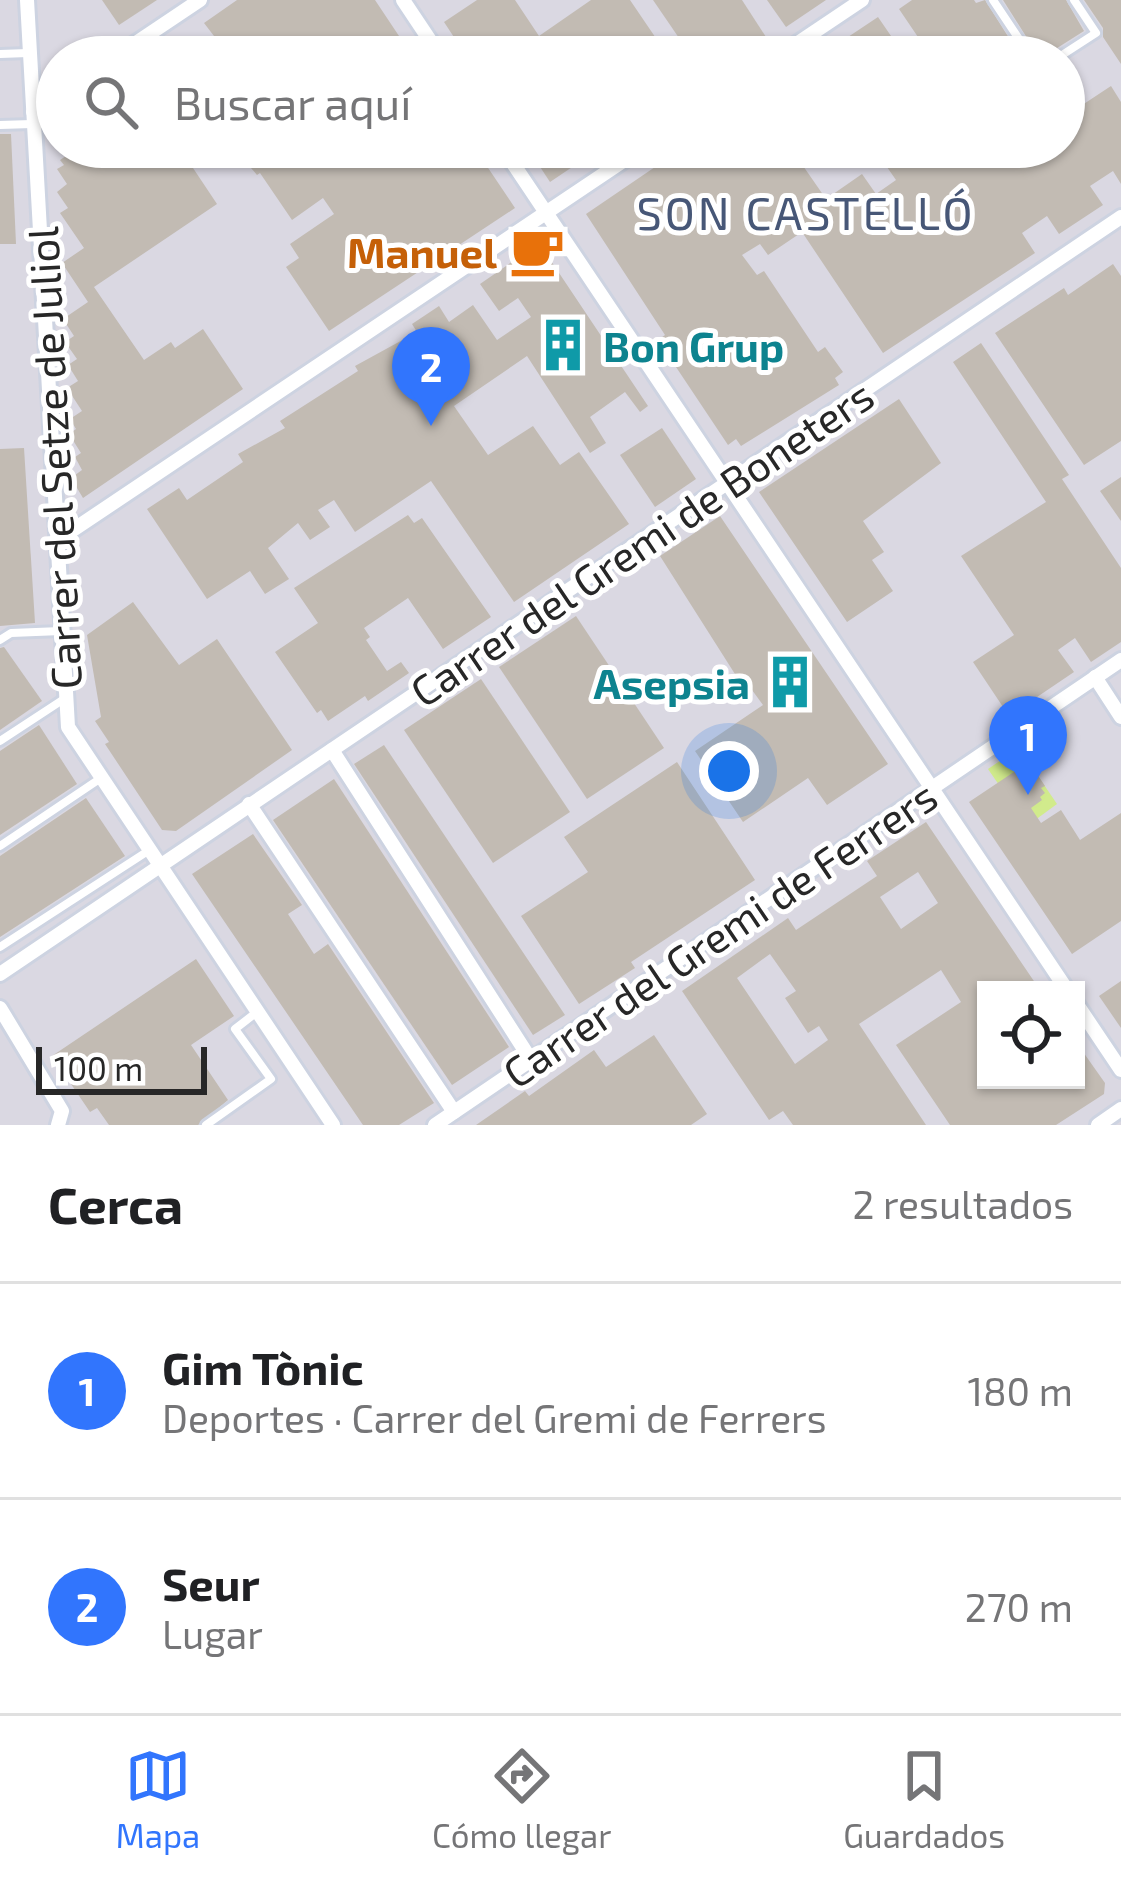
<!DOCTYPE html>
<html lang="es">
<meta charset="utf-8">
<style>
body{margin:0;font-family:"Exo 2",sans-serif;background:#f2f2f2;color:#202124}
.controls{position:absolute;right:36px;bottom:36px;display:grid;overflow:hidden;border-radius:0px;box-shadow:0 3px 9px #0004}
.controls button{width:108px;height:108px;display:grid;place-items:center;padding:0;border:0;border-bottom:3px solid #e0e0e0;background:#fff;color:#202124;font:60px sans-serif}
.scale{position:absolute;left:36px;bottom:30px;width:171px;box-sizing:border-box;padding-left:12px;border:6px solid #272727;border-top:0;font-size:33px;line-height:42px;white-space:nowrap;color:#272727;-webkit-text-stroke:9px #fff;paint-order:stroke}
.you{position:absolute;left:729px;top:771px;width:42px;height:42px;margin:-30px;border:9px solid #fff;border-radius:50%;background:#1a73e8;box-shadow:0 0 0 18px #1a73e833}
.badge{display:grid;place-items:center;width:78px;height:78px;border-radius:50%;background:#3175fd;color:#fff;font-size:39px;font-weight:700}
.pin{position:absolute;translate:-50% -99px;filter:drop-shadow(0 3px 6px #0008)}
.pin::after{content:'';position:absolute;top:63px;width:42px;height:36px;background:inherit;clip-path:polygon(0 0,100% 0,50% 100%)}
.list{margin:0;padding:0;list-style:none}
h2{display:flex;justify-content:space-between;align-items:center;height:156px;margin:0;padding:0 48px;font-size:51px}
h2 small{font-size:39px;font-weight:400;color:#757577}
.list li{display:grid;grid-template-columns:78px 1fr auto;gap:36px;align-items:center;box-sizing:border-box;height:216px;padding:0 48px;border-top:3px solid #e0e0e0}
.list b{display:block;font-size:45px;white-space:nowrap}
.list p{margin:0;font-size:39px;white-space:nowrap;color:#757577}
.list em{font-size:39px;font-style:normal;color:#757577}
.icon{flex:none;width:66px;height:66px;fill:none;stroke:currentColor;stroke-width:2;stroke-linecap:round;stroke-linejoin:round}
.map{position:relative;flex:none;width:1121px;height:1125px;overflow:hidden}
.search{position:absolute;background:#fff;box-shadow:0 3px 9px #0004;left:36px;right:36px;top:36px;height:132px;display:flex;align-items:center;gap:30px;box-sizing:border-box;padding:0 42px;border-radius:66px;color:#757577;font-size:45px}
.sheet{height:588px;background:#fff}
nav{display:flex;justify-content:space-around;align-items:center;box-sizing:border-box;height:168px;border-top:3px solid #e0e0e0;background:#fff;font-size:33px;color:#757577}
nav a{display:grid;justify-items:center;gap:6px}
nav .on{color:#3175fd}
.map>svg:first-child{display:block}
.industrial{fill:#dad8e2;fill-rule:evenodd}
.pitch{fill:#d1eb8c}
.building{fill:#c2bbb3;fill-rule:evenodd}
.lines{fill:none;stroke-linecap:round;stroke-linejoin:round}
.lane-casing{stroke:#cdd3e1;stroke-width:14}
.street-casing{stroke:#cdd3e1;stroke-width:20}
.lane{stroke:#fff;stroke-width:8}
.street{stroke:#fff;stroke-width:14}
.labels{text-anchor:middle;dominant-baseline:central;stroke-width:10;stroke-linejoin:round;paint-order:stroke}
.food-label{font-size:42px;font-weight:bold;fill:#c56008;stroke:#fff;text-anchor:end}
.culture-label{font-size:42px;font-weight:bold;fill:#0d838f;stroke:#fff;text-anchor:start}
.street-label{font-size:42px;fill:#272727;stroke:#fff}
.neighbourhood-label{font-size:45px;letter-spacing:3px;fill:#475777;stroke:#fff}
</style>
<div class="map">
<svg width="1121" height="1125" viewBox="0 0 1121 1125">
<rect width="100%" height="100%" fill="#eadfd7"/>
<!-- industrial -->
<path class="industrial" d="M0,0H1121V1125H0ZM57,57H1064V147H57ZM986,990H1076V1080H986Z"/>
<!-- pitch -->
<path class="pitch" d="M1019,748L1057,804L1027,826L988,769Z"/>
<!-- building -->
<g class="building">
<path d="M102,0H157L119,25Z"/>
<path d="M237,0H375L413,57H183L214,36L204,23Z"/>
<path d="M477,0H515L539,36L591,0H630L666,53L660,57H567L557,43L537,57H467L444,22Z"/>
<path d="M653,0H742L766,37L736,57H692Z"/>
<path d="M767,0H826L786,27Z"/>
<path d="M912,0H974L976,3L985,0L1021,57H818L878,17L902,52L920,40L899,9Z"/>
<path d="M1003,0H1066L1084,31L1054,50L1051,57H1039Z"/>
<path d="M1084,0H1121V64L1103,37V28Z"/>
<path d="M1111,86L1121,102V184L1113,171L1090,186L1103,205L1059,234L1047,216L1022,233L1035,253L883,353L802,232L768,255L760,244L742,255L757,275L764,271L818,352L825,347L843,372L835,378L839,385L741,446L736,439L728,445L658,340L665,335L586,214L680,150L690,164L715,147H790L826,199L862,174L876,194L896,180L873,147H1000L1004,153L1013,147H1064V117Z"/>
<path d="M0,134H11L16,244H0Z"/>
<path d="M59,147H138L146,160L166,147H179L217,204L94,287L144,360L171,342L175,348L203,329L243,389L83,498L71,478L82,470L75,457L81,453L69,434L76,429L70,419L82,411L67,388L78,381L68,365L77,359L65,342L74,336L63,319L88,302L62,263L84,248L60,213L68,208L57,192L67,184L57,169L64,165L60,160L66,156Z"/>
<path d="M248,147H274L288,168L322,147H474L515,208L329,331L286,267L299,258L290,244L334,214L323,198L292,220L260,173L257,175L251,168L258,162Z"/>
<path d="M527,147H602L550,182Z"/>
<path d="M539,243L648,406L640,412L625,392L590,417L606,443L590,453L527,356L454,406L488,455L533,426L560,465L579,452L629,524L514,602L431,481L355,532L334,500L318,510L330,527L310,540L298,523L268,548L289,579L265,594L250,571L207,599L147,509L179,488L187,500L243,462L238,454L285,428L280,421L358,371L355,366L417,332L412,324L439,306L449,322L473,305L497,340L531,317L518,298L499,311L480,284Z"/>
<path d="M1113,264L1121,276V441L1084,465L995,333L1064,288L1068,295Z"/>
<path d="M981,343L1069,475L1062,479L1121,568V642L1091,662L1075,638L1058,650L1074,672L1009,716L973,662L1014,635L961,556L1046,502L953,362Z"/>
<path d="M899,399L941,463L863,521L884,552L872,560L893,591L847,622L759,492Z"/>
<path d="M662,428L696,479L655,507L620,455Z"/>
<path d="M24,448L35,623L0,626V449Z"/>
<path d="M1121,477V521L1100,491Z"/>
<path d="M408,515L414,523L422,518L491,617L443,649L408,598L364,628L370,637L366,640L387,671L401,662L409,673L368,701L365,696L328,721L321,710L317,713L275,652L318,623L294,588Z"/>
<path d="M720,516L888,764L827,805L808,778L743,822L695,751L763,705L752,690L747,693L660,556Z"/>
<path d="M133,602L179,665L217,639L292,750L176,831L162,830L105,744L109,742L95,721L101,717L87,635Z"/>
<path d="M576,616L664,748L587,799L499,667Z"/>
<path d="M4,647L42,701L0,730V648Z"/>
<path d="M481,679L570,812L493,863L404,730Z"/>
<path d="M39,725L77,784L0,835V751Z"/>
<path d="M384,745L565,1015L533,1035L354,764Z"/>
<path d="M677,762L755,880L631,962L635,968L579,1004L521,916L588,872L564,837Z"/>
<path d="M1029,762L1045,786L1041,788L1045,793L1040,797L1042,800L1031,808L1041,823L1061,810L1080,840L1121,813V921L1072,954L969,802Z"/>
<path d="M334,779L509,1047L452,1085L273,820Z"/>
<path d="M86,798L125,856L0,937V856Z"/>
<path d="M926,822L1040,990H986V1080H1076V1042L1105,1083L1104,1094L1056,1125H950L896,1045L961,1002L941,970L859,1024L926,1125H793L783,1111L769,1120L682,991L788,918L796,930L877,876L867,861ZM918,872L938,903L901,929L880,897ZM770,954L796,991L785,998L808,1033L819,1026L828,1040L795,1064L737,978Z"/>
<path d="M253,834L302,905L288,914L314,954L328,944L434,1103L399,1125H363L192,874Z"/>
<path d="M196,959L234,1016L191,1045L228,1100L198,1125H109L97,1108L90,1112L52,1056Z"/>
<path d="M1121,981V1028L1099,996Z"/>
<path d="M654,1035L707,1114L691,1125H476L525,1091L529,1096L594,1050L606,1067Z"/>
</g>
<g class="lines">
<defs>
<g id="lane">
<path d="M993,0L1031,57"/>
<path d="M0,54L28,53"/>
<path d="M1059,57L1096,33L1074,0"/>
<path d="M0,125L32,124"/>
<path d="M0,640L11,633L61,631"/>
<path d="M0,741L64,699"/>
<path d="M0,846L101,778"/>
<path d="M0,947L148,851"/>
<path d="M206,1125L271,1079L235,1029L257,1012"/>
</g>
<g id="street">
<path d="M27,0L68,727L333,1125"/>
<path d="M403,0L441,57"/>
<path d="M115,57L200,0"/>
<path d="M777,57L862,0"/>
<path d="M33,112L57,96"/>
<path d="M502,147L1067,990"/>
<path d="M55,542L644,147"/>
<path d="M1095,677L1121,717"/>
<path d="M332,750L531,1060"/>
<path d="M249,804L454,1112"/>
<path d="M0,974L1121,217"/>
<path d="M1076,1003L1121,1070"/>
<path d="M0,1008L62,1111L58,1125"/>
<path d="M435,1125L1121,660"/>
<path d="M1098,1125L1121,1109"/>
</g>
</defs>
<!-- lane casing -->
<use href="#lane" class="lane-casing"/>
<!-- street casing -->
<use href="#street" class="street-casing"/>
<!-- lane -->
<use href="#lane" class="lane"/>
<!-- street -->
<use href="#street" class="street"/>
</g>
<!-- icons -->
<defs>
<symbol id="cafe-bare" viewBox="-9 -9 18 18"><path d="M-5.5-4.5H6V0H3Q3 3.5 0 3.5H-2.5Q-5.5 3.5-5.5 0ZM3-3.2v2h1.7v-2ZM-6 4.5H4V6H-6Z" fill="#e8710a" stroke="#fff" stroke-width="2.5" paint-order="stroke"/></symbol>
<symbol id="building-bare" viewBox="-9 -9 18 18"><path d="M-4-6H4V6H1V3H-1V6H-4ZM-2.5-4.3h1.7v1.8h-1.7ZM.8-4.3h1.7v1.8H.8ZM-2.5-1h1.7V.8h-1.7ZM.8-1h1.7V.8H.8Z" fill="#0f9aa8" stroke="#fff" stroke-width="2.5" paint-order="stroke"/></symbol>
</defs>
<g fill-rule="evenodd">
<use href="#cafe-bare" x="499" y="213" width="76" height="76"/>
<use href="#building-bare" x="525" y="307" width="76" height="76"/>
<use href="#building-bare" x="752" y="644" width="76" height="76"/>
</g>
<g class="labels">
<!-- food labels -->
<g class="food-label">
<text x="497" y="251">Manuel</text>
</g>
<!-- culture labels -->
<g class="culture-label">
<text x="603" y="345">Bon Grup</text>
<text x="750" y="682" text-anchor="end">Asepsia</text>
</g>
<!-- street labels -->
<g class="street-label">
<text transform="translate(53 458) rotate(-93)">Carrer del Setze de Juliol</text>
<text transform="translate(641 542) rotate(-34)">Carrer del Gremi de Boneters</text>
<text transform="translate(719 933) rotate(-34)">Carrer del Gremi de Ferrers</text>
</g>
<!-- neighbourhood labels -->
<g class="neighbourhood-label">
<text x="806" y="212">SON CASTELLÓ</text>
</g>
</g>
</svg>
<div class="controls">
<button><svg class="icon" aria-label="locate" viewBox="0 0 24 24"><circle cx="12" cy="12" r="6"/><path d="M12 2v4M12 18v4M2 12h4M18 12h4"/></svg></button>
</div>
<div class="scale">100 m</div>
<div class="you"></div>
<div class="pin badge" style="left:1028px;top:795px">1</div>
<div class="pin badge" style="left:431px;top:426px">2</div>
<div class="search"><svg class="icon" aria-label="search" viewBox="0 0 24 24"><circle cx="10" cy="10" r="6"/><path d="M15 15l6 6"/></svg>Buscar aquí</div>
</div>
<section class="sheet">
<h2>Cerca<small>2 resultados</small></h2>
<ul class="list">
<li><span class="badge">1</span><div><b>Gim Tònic</b><p>Deportes · Carrer del Gremi de Ferrers</p></div><em>180 m</em></li>
<li><span class="badge">2</span><div><b>Seur</b><p>Lugar</p></div><em>270 m</em></li>
</ul>
</section>
<nav>
<a class="on"><svg class="icon" aria-label="map" viewBox="0 0 24 24"><path d="M3 6l6-2 6 2 6-2v14l-6 2-6-2-6 2zM9 4v14M15 6v14"/></svg>Mapa</a>
<a><svg class="icon" aria-label="directions" viewBox="0 0 24 24"><path d="M12 3l9 9-9 9-9-9zM9 14v-3h6M13 9l2 2-2 2"/></svg>Cómo llegar</a>
<a><svg class="icon" aria-label="saved" viewBox="0 0 24 24"><path d="M7 4h10v16l-5-4-5 4z"/></svg>Guardados</a>
</nav>
